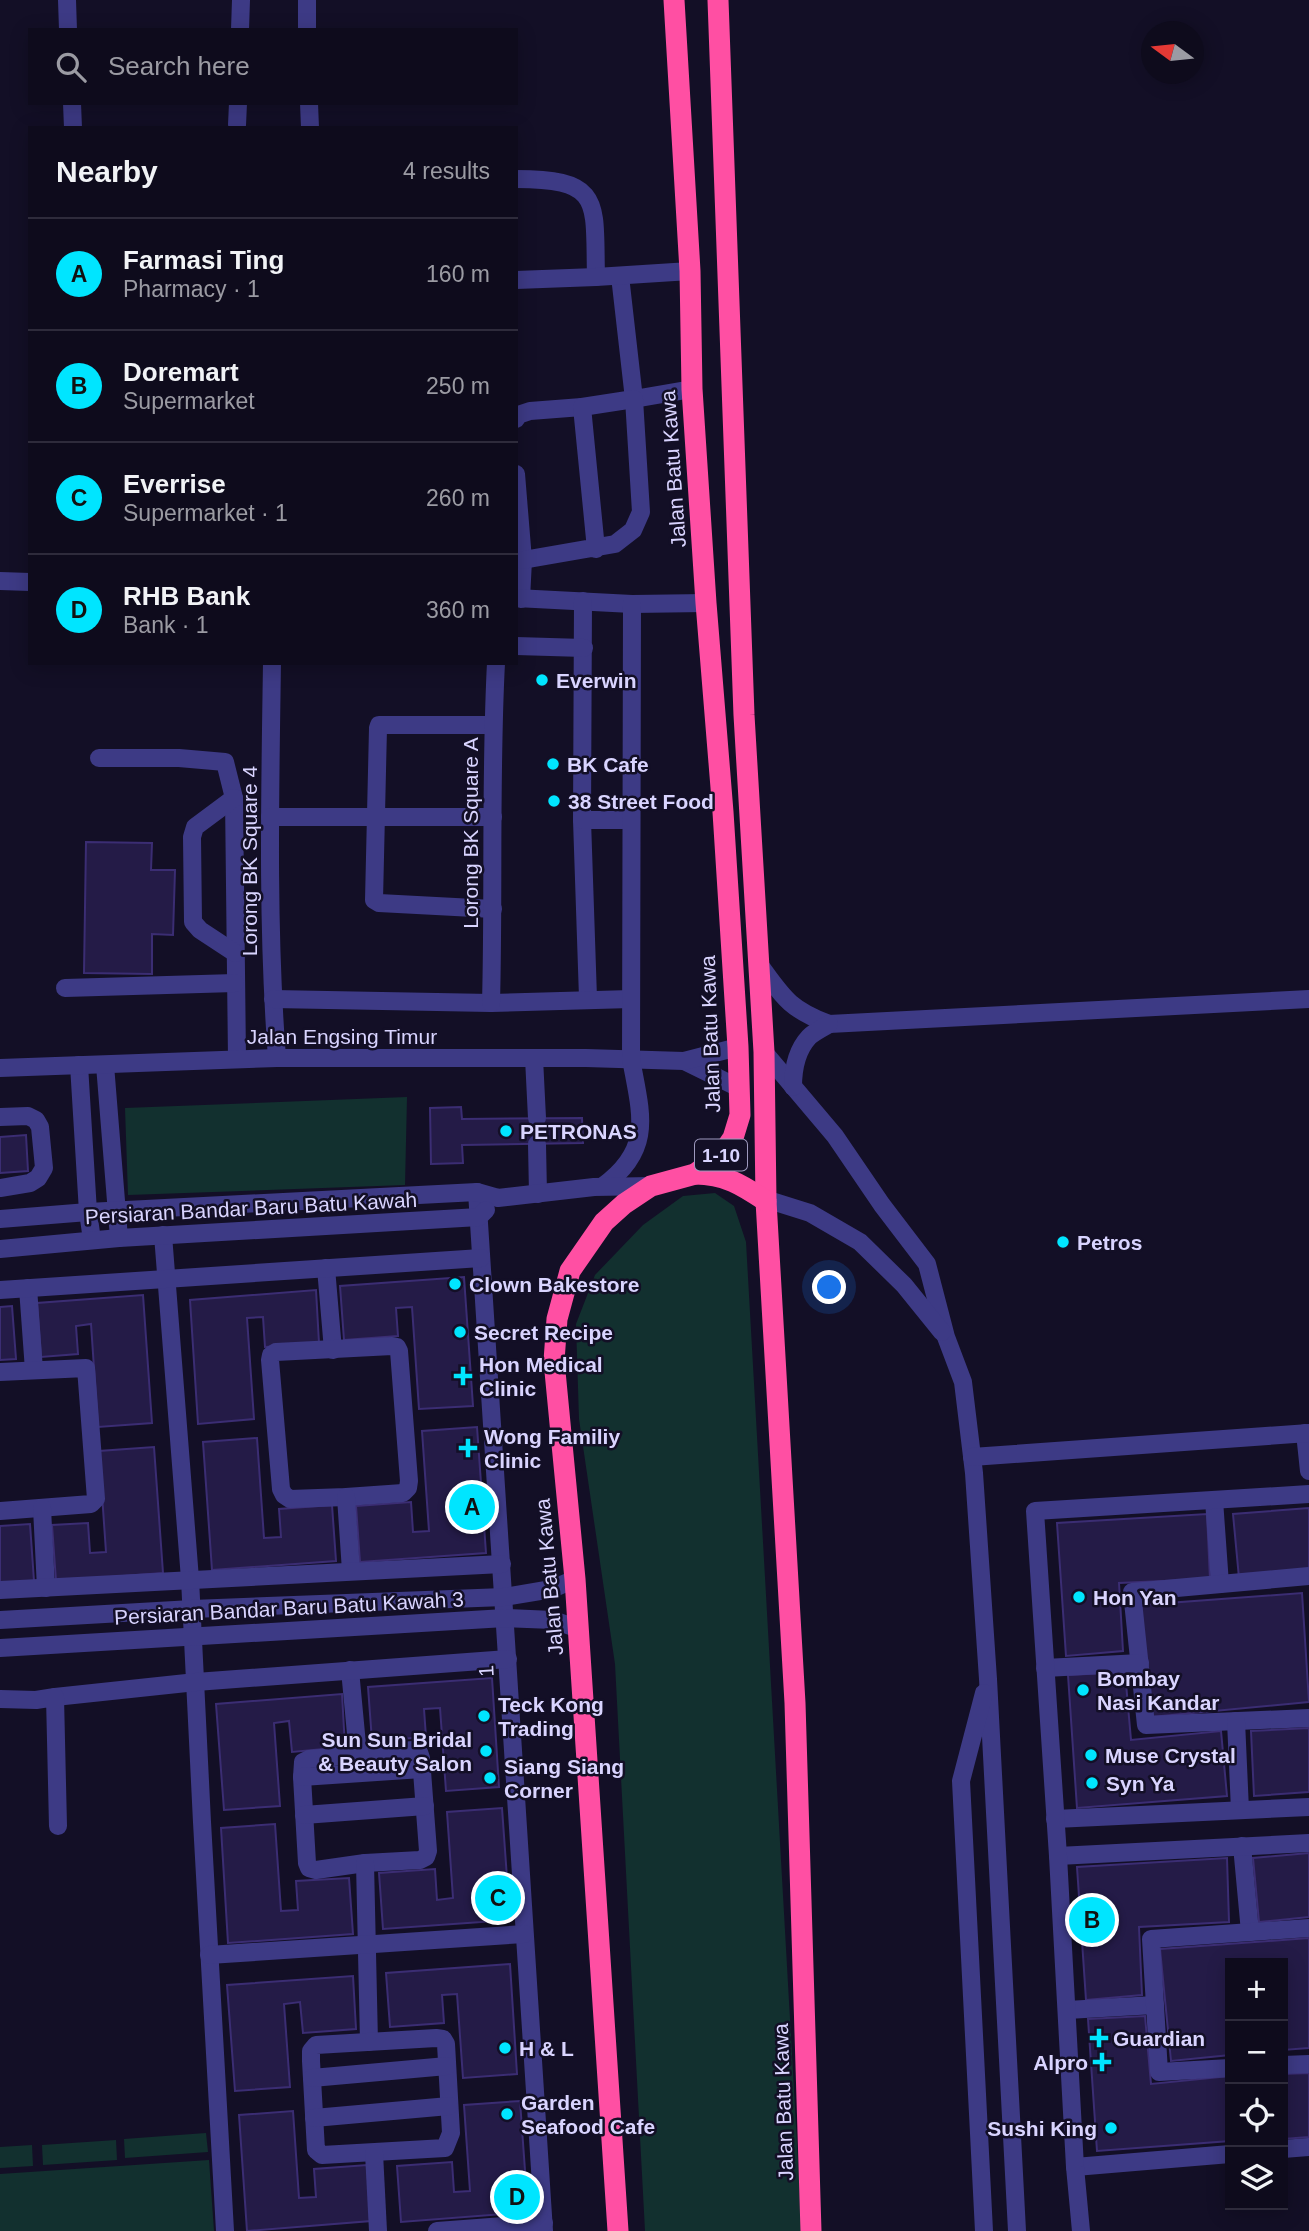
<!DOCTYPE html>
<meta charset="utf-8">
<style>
body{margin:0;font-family:Helvetica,sans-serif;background:#171425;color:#f1f3f6}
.controls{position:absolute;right:21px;bottom:21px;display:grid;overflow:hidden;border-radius:0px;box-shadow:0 4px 18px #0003}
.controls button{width:63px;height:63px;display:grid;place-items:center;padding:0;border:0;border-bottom:2px solid #2e2b3b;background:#0e0b1c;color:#f1f3f6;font:35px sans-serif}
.compass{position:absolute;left:1141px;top:21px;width:63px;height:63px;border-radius:50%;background:#0e0b1c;box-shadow:0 4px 18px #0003;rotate:285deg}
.you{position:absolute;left:830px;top:1288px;width:24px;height:24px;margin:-18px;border:5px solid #fff;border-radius:50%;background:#1a73e8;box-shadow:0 0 0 10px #1a73e833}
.badge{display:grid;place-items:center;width:46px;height:46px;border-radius:50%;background:#00e5ff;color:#111;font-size:23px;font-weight:700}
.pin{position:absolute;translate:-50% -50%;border:4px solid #fff;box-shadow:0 2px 7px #0006}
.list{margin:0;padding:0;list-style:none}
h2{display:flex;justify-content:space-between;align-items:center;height:91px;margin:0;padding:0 28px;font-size:30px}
h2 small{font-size:23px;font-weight:400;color:#9b9ba3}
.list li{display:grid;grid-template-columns:46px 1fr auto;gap:21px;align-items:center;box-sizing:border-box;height:112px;padding:0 28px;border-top:2px solid #2e2b3b}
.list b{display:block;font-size:26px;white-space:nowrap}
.list p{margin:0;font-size:23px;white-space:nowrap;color:#9b9ba3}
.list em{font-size:23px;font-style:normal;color:#9b9ba3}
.icon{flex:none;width:38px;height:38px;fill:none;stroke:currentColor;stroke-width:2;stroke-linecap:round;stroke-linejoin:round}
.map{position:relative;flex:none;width:1309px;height:2231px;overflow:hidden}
.search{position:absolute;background:#0e0b1c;box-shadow:0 4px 18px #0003;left:28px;top:28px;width:490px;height:77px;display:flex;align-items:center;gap:18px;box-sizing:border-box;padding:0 24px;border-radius:0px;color:#9b9ba3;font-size:26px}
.panel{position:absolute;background:#0e0b1c;box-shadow:0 4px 18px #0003;left:28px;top:126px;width:490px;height:539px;border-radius:0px}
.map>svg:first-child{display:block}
.green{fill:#12302f}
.building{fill:#241b47;stroke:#3b2d73;stroke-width:2}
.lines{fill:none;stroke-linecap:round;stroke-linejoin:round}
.minor{stroke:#3d3a85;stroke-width:18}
.highway{stroke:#ff4fa3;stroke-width:21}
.poi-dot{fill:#00e5ff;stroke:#130f26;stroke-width:2.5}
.labels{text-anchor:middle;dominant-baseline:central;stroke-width:5;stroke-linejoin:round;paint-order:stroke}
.shield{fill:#130f26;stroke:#9e99be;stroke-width:2}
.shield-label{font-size:19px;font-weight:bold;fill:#d9d4ff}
.street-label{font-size:21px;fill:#d9d4ff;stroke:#130f26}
.poi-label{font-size:21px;font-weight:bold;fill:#d9d4ff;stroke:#130f26;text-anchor:start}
</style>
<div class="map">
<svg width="1309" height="2231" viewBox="0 0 1309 2231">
<rect width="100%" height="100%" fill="#130f26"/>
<!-- green -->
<g class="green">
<path d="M407,1097L405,1185L128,1195L125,1108Z"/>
<path d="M715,1193L734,1206L746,1242L802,2231H645L615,1664L579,1419L576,1324L595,1275L643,1225L683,1196Z"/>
<path d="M206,2133L208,2152L125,2158L124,2139Z"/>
<path d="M116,2140L117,2160L43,2165L42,2145Z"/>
<path d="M32,2145L33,2166L0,2168V2147Z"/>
<path d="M209,2160L214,2231H0V2174Z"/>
</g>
<!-- building -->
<g class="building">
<path d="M86,842L152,843L151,870H175L173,935L152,934V974L84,973Z"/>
<path d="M461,1107L462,1119L582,1118L583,1143L462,1145L463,1163L431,1164L430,1108Z"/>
<path d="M26,1135L28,1171L0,1173V1137Z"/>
<path d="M464,1277L473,1406L419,1409L412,1307L396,1308L398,1336L344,1340L340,1286Z"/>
<path d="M316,1290L319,1343L265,1347L263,1317L247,1318L254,1419L198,1424L190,1300Z"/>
<path d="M143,1295L152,1423L98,1427L91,1324L76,1326L78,1354L41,1357L37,1303Z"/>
<path d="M12,1306L16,1359L0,1360V1307Z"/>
<path d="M477,1427L486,1553L360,1562L356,1506L411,1502L413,1532L429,1531L422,1431Z"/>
<path d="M257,1438L264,1538L281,1537L279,1509L332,1505L336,1561L212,1570L203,1442Z"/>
<path d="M154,1447L163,1573L56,1581L52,1525L88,1523L90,1553L106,1552L99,1451Z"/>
<path d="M1309,1508V1572L1239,1578L1233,1514Z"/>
<path d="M1207,1514L1210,1579L1119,1583L1123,1651L1066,1656L1057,1523Z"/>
<path d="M30,1524L34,1581L0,1583V1526Z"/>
<path d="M1302,1593L1309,1702L1151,1717L1141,1605Z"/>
<path d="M1125,1672L1131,1740L1221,1731L1227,1796L1077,1808L1068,1675Z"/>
<path d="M492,1678L499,1787L446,1791L440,1708L424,1709L426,1737L372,1741L368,1687Z"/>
<path d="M342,1694L345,1747L292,1752L289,1721L274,1723L280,1806L224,1810L216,1704Z"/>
<path d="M1309,1728V1792L1254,1796L1251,1731Z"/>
<path d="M502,1808L510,1920L383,1929L379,1873L435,1869L437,1900L453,1898L447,1812Z"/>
<path d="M275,1824L281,1911L298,1910L296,1881L349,1878L353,1934L228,1943L221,1828Z"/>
<path d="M1309,1853V1917L1259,1922L1253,1858Z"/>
<path d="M1227,1858L1229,1922L1139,1927L1142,1995L1086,2000L1077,1867Z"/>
<path d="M1309,1938V2048L1283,2050V1963H1230V2055L1171,2061L1160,1949Z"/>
<path d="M510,1964L517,2074L463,2078L457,1994L442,1995L444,2023L390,2027L386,1973Z"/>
<path d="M353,1976L356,2029L303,2033L300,2002L284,2004L290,2087L235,2091L227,1985Z"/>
<path d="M1145,2016L1151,2084L1230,2076V2141L1097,2151L1088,2019Z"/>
<path d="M1309,2073V2137L1283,2139V2074Z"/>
<path d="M520,2101L528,2212L401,2222L397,2166L452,2162L454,2192L470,2191L464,2105Z"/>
<path d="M293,2111L299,2198L316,2197L314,2169L367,2165L371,2221L247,2231L239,2115Z"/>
</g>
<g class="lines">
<!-- minor -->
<g class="minor">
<path d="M67,0L68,30"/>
<path d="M307,0V30"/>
<path d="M240,30L241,0"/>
<path d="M72,103L73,128"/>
<path d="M309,103L310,128"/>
<path d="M237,125L238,103"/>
<path d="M516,179C604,179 594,202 596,277"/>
<path d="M620,276L634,399L692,389"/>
<path d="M516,280L596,277L690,271"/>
<path d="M516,419L518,415L530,411L582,407"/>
<path d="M516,474L523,560L521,599"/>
<path d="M523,560L615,544L633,530L641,512L634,399L582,407L596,549"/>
<path d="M0,581L30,582"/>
<path d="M516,598L632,604L706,603"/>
<path d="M583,601L582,820L588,998"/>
<path d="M516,646L584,648"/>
<path d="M272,663C270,795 267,927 277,1058"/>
<path d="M493,725H379L378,728L374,900L379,903L493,909"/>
<path d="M99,758H179L225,762L234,798L237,1059"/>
<path d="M234,798L195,827L192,837L193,922L200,930L235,953"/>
<path d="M270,817H493"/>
<path d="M582,820H631"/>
<path d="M759,964C783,997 789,1009 829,1024L1309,999"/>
<path d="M65,988L235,983"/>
<path d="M273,999L491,1003L631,999"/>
<path d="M491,1003C494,890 490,776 496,663"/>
<path d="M764,1052L835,1136L882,1205L927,1264L946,1337L963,1382L974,1473L988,1679L1017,2231"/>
<path d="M534,1058L537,1118"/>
<path d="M684,1061L739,1088"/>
<path d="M79,1065L88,1212L92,1240"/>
<path d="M105,1065L119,1238"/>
<path d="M0,1068L277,1058H586L684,1061L738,1047"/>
<path d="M793,1087C793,1069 796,1051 809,1037C814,1032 823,1028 829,1024"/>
<path d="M0,1117L28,1116L36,1120L40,1127L44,1168L38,1178L30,1183L0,1188"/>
<path d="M537,1144L538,1194"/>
<path d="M603,1186C654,1149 641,1114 631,1059L632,604"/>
<path d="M477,1192L544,2231"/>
<path d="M766,1201L775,1202L810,1213L860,1242L904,1285L942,1332"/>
<path d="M0,1219L88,1212L477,1192L498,1198L594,1187L651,1186"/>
<path d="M163,1235L190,1579L202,1822L225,2231"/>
<path d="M0,1249L119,1238L479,1217L486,1210"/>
<path d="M326,1268L333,1350"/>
<path d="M28,1288L34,1370"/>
<path d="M0,1290L481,1258"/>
<path d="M392,1346L397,1347L399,1351L409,1481L408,1488L403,1493L346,1497L290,1499L284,1495L281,1489L270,1360L271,1355L276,1352Z"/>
<path d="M0,1372L86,1368L96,1499L91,1504L0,1511"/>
<path d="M1305,1433L1309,1471"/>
<path d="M972,1457L1309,1433"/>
<path d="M346,1497L351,1571"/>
<path d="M1214,1500L1220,1584"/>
<path d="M42,1508L46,1588"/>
<path d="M1309,1576L1132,1592L1146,1725L1309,1718"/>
<path d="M0,1590L502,1564"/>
<path d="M0,1620L192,1609L504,1597L552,1589L575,1579"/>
<path d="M0,1648L505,1618L553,1620L579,1629"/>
<path d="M1045,1668L1140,1663"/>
<path d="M350,1670L358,1755"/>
<path d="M984,1693L961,1781L984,2231"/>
<path d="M55,1697L196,1682L508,1659"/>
<path d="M0,1699L36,1700L55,1697L58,1826"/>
<path d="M1236,1721L1240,1810"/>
<path d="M413,1750L419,1752L421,1758L428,1851L426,1857L420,1860L365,1863L316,1870L309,1868L307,1863L302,1777L303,1762L309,1759Z"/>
<path d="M302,1777L422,1769"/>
<path d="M304,1815L425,1806"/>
<path d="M1055,1819L1309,1807"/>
<path d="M1242,1846L1250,1932"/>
<path d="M1058,1856L1309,1843"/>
<path d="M365,1863L369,2042"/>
<path d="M209,1955L524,1934"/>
<path d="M1067,2010L1155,2005"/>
<path d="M436,2038L443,2039L446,2044L451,2133L445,2148L322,2155L316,2150L311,2061V2051L316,2045Z"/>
<path d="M1283,2065L1309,2064"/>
<path d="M1230,2068L1159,2072L1151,1939L1309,1928"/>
<path d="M312,2078L447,2066"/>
<path d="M314,2118L449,2106"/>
<path d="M1283,2149L1309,2147"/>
<path d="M374,2153L378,2231"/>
<path d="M1075,2167L1230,2154"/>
<path d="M437,2231L544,2223"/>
<path d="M1081,2231L1075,2167L1058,1856L1035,1511L1309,1494"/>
</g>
<!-- highway -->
<g class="highway">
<path d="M718,0L744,715L764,1052L766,1201L795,1703L811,2231"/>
<path d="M695,1174C725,1174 742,1185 766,1201"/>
<path d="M618,2231L575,1579L554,1361L557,1319L570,1271L604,1222L624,1204L651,1186L695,1174L722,1154L733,1138L740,1115L738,1047L723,812L706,603L692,389L690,271L674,0"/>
</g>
</g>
<!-- markers -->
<g class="poi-dot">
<circle cx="542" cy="680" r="7"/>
<circle cx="553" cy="764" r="7"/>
<circle cx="554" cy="801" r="7"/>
<circle cx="506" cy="1131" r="7"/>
<circle cx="1063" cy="1242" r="7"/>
<circle cx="455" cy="1284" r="7"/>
<circle cx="460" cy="1332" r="7"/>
<path d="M459.5 1365.5h7v7h7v7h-7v7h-7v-7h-7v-7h7z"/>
<path d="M464.5 1437.5h7v7h7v7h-7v7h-7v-7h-7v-7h7z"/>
<circle cx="1079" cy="1597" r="7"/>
<circle cx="1083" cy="1690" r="7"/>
<circle cx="484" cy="1716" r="7"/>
<circle cx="486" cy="1751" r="7"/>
<circle cx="1091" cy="1755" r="7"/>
<circle cx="490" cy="1778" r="7"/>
<circle cx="1092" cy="1783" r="7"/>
<path d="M1095.5 2027.5h7v7h7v7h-7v7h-7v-7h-7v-7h7z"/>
<circle cx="505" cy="2048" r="7"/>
<path d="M1098.5 2051.5h7v7h7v7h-7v7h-7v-7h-7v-7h7z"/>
<circle cx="507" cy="2114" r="7"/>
<circle cx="1111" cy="2128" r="7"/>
</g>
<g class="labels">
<!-- shield labels -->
<rect class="shield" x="695" y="1139.5" width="52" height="31" rx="5"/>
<g class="shield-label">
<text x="721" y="1155">1-10</text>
</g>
<!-- street labels -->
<g class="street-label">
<text transform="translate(673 469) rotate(-94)">Jalan Batu Kawa</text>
<text transform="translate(470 833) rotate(-90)">Lorong BK Square A</text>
<text transform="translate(249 861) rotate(-90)">Lorong BK Square 4</text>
<text transform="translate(710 1034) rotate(-92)">Jalan Batu Kawa</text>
<text x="342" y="1036">Jalan Engsing Timur</text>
<text transform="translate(251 1208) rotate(-3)">Persiaran Bandar Baru Batu Kawah</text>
<text transform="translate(549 1577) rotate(-95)">Jalan Batu Kawa</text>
<text transform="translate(289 1608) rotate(-3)">Persiaran Bandar Baru Batu Kawah 3</text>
<text transform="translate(486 1671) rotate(-93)">1</text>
<text transform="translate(783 2102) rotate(-92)">Jalan Batu Kawa</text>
</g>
<!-- poi labels -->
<g class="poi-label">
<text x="556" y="680">Everwin</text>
<text x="567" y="764">BK Cafe</text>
<text x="568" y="801">38 Street Food</text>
<text x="520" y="1131">PETRONAS</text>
<text x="1077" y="1242">Petros</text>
<text x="469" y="1284">Clown Bakestore</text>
<text x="474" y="1332">Secret Recipe</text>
<text x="479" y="1364">Hon Medical<tspan x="479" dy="24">Clinic</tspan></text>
<text x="484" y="1436">Wong Familiy<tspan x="484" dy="24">Clinic</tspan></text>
<text x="1093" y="1597">Hon Yan</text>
<text x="1097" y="1678">Bombay<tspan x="1097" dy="24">Nasi Kandar</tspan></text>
<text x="498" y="1704">Teck Kong<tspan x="498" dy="24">Trading</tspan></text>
<text x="472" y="1739" text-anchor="end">Sun Sun Bridal<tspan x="472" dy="24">&amp; Beauty Salon</tspan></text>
<text x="1105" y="1755">Muse Crystal</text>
<text x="504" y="1766">Siang Siang<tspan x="504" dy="24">Corner</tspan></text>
<text x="1106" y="1783">Syn Ya</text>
<text x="1113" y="2038">Guardian</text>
<text x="519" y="2048">H &amp; L</text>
<text x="1088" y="2062" text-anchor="end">Alpro</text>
<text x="521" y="2102">Garden<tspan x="521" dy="24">Seafood Cafe</tspan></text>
<text x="1097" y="2128" text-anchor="end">Sushi King</text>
</g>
</g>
</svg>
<div class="controls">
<button>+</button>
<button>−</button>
<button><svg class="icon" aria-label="locate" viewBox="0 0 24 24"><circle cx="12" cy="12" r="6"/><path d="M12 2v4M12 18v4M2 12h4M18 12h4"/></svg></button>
<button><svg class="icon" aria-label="layers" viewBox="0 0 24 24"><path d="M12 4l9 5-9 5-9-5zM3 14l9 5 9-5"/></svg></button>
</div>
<svg class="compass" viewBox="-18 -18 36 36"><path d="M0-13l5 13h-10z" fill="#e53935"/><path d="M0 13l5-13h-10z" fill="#9b9ba3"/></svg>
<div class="you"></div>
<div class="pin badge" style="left:472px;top:1507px">A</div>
<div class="pin badge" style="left:1092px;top:1920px">B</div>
<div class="pin badge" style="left:498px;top:1898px">C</div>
<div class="pin badge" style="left:517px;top:2197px">D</div>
<div class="search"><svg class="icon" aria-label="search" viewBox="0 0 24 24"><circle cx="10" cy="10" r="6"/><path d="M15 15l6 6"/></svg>Search here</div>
<section class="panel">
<h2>Nearby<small>4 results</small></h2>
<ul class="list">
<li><span class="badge">A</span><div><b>Farmasi Ting</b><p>Pharmacy · 1</p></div><em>160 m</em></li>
<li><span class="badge">B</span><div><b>Doremart</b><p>Supermarket</p></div><em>250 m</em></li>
<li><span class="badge">C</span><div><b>Everrise</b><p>Supermarket · 1</p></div><em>260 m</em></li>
<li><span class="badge">D</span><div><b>RHB Bank</b><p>Bank · 1</p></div><em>360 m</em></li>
</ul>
</section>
</div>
